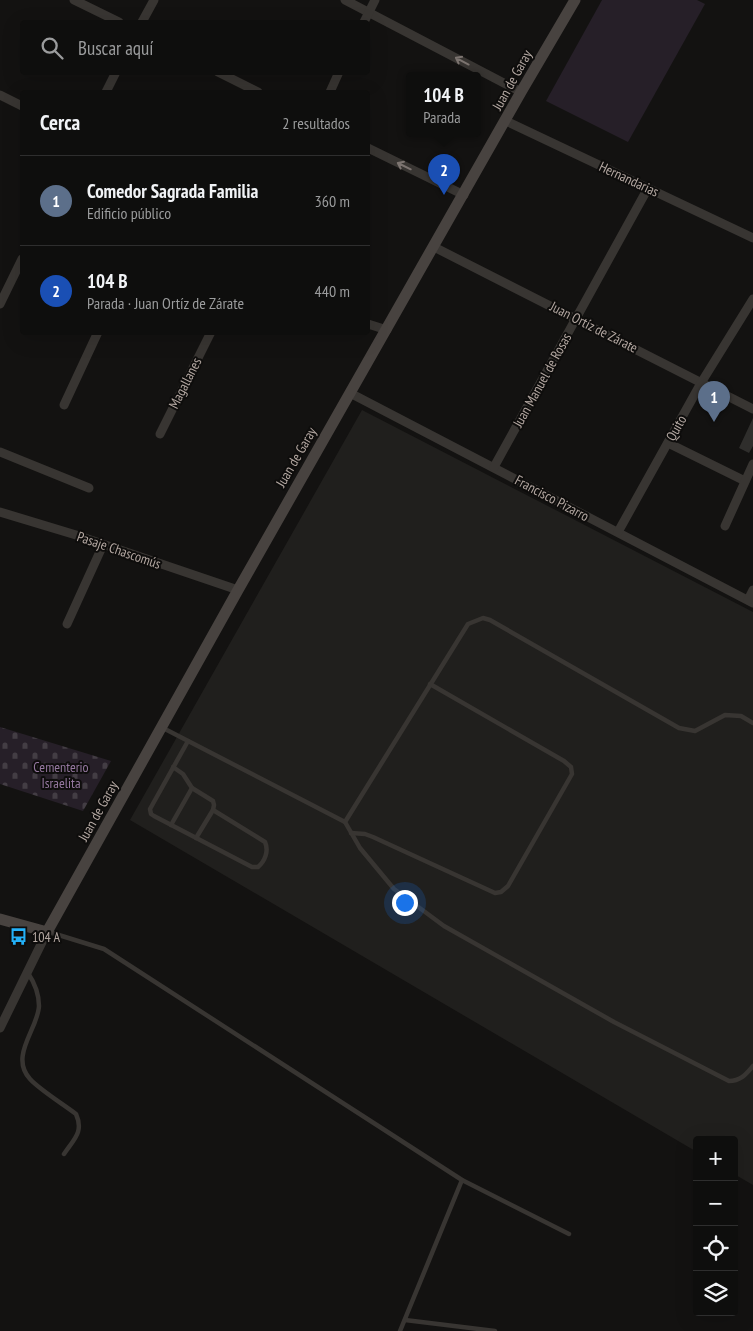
<!DOCTYPE html>
<html lang="es">
<meta charset="utf-8">
<style>
body{margin:0;font-family:"PT Sans Narrow",sans-serif;background:#1c1c1b;color:#f1f3f6}
.controls{position:absolute;right:15px;bottom:15px;display:grid;overflow:hidden;border-radius:5px;box-shadow:0 5px 20px #0002}
.controls button{width:45px;height:45px;display:grid;place-items:center;padding:0;border:0;border-bottom:1px solid #2e2e2e;background:#0e0e0d;color:#f1f3f6;font:25px sans-serif}
.you{position:absolute;left:404px;top:902px;width:18px;height:18px;margin:-12px;border:4px solid #fff;border-radius:50%;background:#1a73e8;box-shadow:0 0 0 8px #1a73e833}
.badge{display:grid;place-items:center;width:32px;height:32px;border-radius:50%;background:#24b1f8;color:#fff;font-size:16px;font-weight:700}
.pin{position:absolute;translate:-50% -41px;filter:drop-shadow(0 1px 2px #0008)}
.pin::after{content:'';position:absolute;top:26px;width:18px;height:15px;background:inherit;clip-path:polygon(0 0,100% 0,50% 100%)}
.popup{position:absolute;left:406px;top:72px;width:75px;height:65px;box-sizing:border-box;display:grid;place-content:center;border-radius:5px;background:#0e0e0d;filter:drop-shadow(0 1px 4px #0005);font-size:16px;white-space:nowrap;color:#9b9c9d}
.popup b{font-size:19px;color:#f1f3f6}
.popup::after{content:'';position:absolute;left:50%;top:100%;margin-left:-10px;border:10px solid transparent;border-top-color:#0e0e0d}
.list{margin:0;padding:0;list-style:none}
h2{display:flex;justify-content:space-between;align-items:center;height:65px;margin:0;padding:0 20px;font-size:21px}
h2 small{font-size:16px;font-weight:400;color:#9b9c9d}
.list li{display:grid;grid-template-columns:32px 1fr auto;gap:15px;align-items:center;box-sizing:border-box;height:90px;padding:0 20px;border-top:1px solid #2e2e2e}
.list b{display:block;font-size:19px;white-space:nowrap}
.list p{margin:0;font-size:16px;white-space:nowrap;color:#9b9c9d}
.list em{font-size:16px;font-style:normal;color:#9b9c9d}
.icon{flex:none;width:28px;height:28px;fill:none;stroke:currentColor;stroke-width:2;stroke-linecap:round;stroke-linejoin:round}
.map{position:relative;flex:none;width:753px;height:1331px;overflow:hidden}
.search{position:absolute;background:#0e0e0d;box-shadow:0 5px 20px #0002;left:20px;top:20px;width:350px;height:55px;display:flex;align-items:center;gap:12px;box-sizing:border-box;padding:0 18px;border-radius:5px;color:#9b9c9d;font-size:19px}
.panel{position:absolute;background:#0e0e0d;box-shadow:0 5px 20px #0002;left:20px;top:90px;width:350px;height:245px;border-radius:5px}
.map>svg:first-child{display:block}
.built{fill:#201f1d}
.cemetery{fill:url(#cemetery-stones)}
.pitch{fill:#261f28}
.building{fill:#2f2e2c}
.lines{fill:none;stroke-linecap:round;stroke-linejoin:round}
.lane{stroke:#383532;stroke-width:4.5}
.street{stroke:#383532;stroke-width:9}
.secondary{stroke:#484340;stroke-width:11}
.oneway{stroke:#7c7470}
.labels{text-anchor:middle;dominant-baseline:central;stroke-width:4;stroke-linejoin:round;paint-order:stroke}
.street-label{font-size:14px;fill:#b4a8a2;stroke:#0e0d0c}
.park-label{font-size:14px;fill:#9578a0;stroke:#0e0d0c}
.poi-label{font-size:14px;fill:#b4a8a2;stroke:#0e0d0c;text-anchor:start}
</style>
<div class="map">
<svg width="753" height="1331" viewBox="0 0 753 1331">
<defs>
<pattern id="cemetery-stones" width="16" height="16" patternUnits="userSpaceOnUse" patternTransform="scale(1.25)"><rect width="16" height="16" fill="#261f28"/><path d="M2 7V4a2 2 0 0 1 4 0v3zM10 15v-3a2 2 0 0 1 4 0v3z" fill="#433d44"/></pattern>
</defs>
<rect width="100%" height="100%" fill="#131211"/>
<!-- built -->
<path class="built" d="M362,410L753,612V1185L734,1174V1140H697V1152L130,820Z"/>
<!-- cemetery -->
<path class="cemetery" d="M0,727L111,761L83,811L0,784Z"/>
<!-- pitch -->
<path class="pitch" d="M602,0H697L705,4L628,142L546,101Z"/>
<!-- building -->
<path class="building" d="M753,418V446L749,453L739,448Z"/>
<g class="lines">
<!-- lane -->
<g class="lane">
<path d="M163,728L345,822L468,624L483,618L490,620L679,728L695,731L725,715L741,716L753,723"/>
<path d="M188,741L150,809L151,814L154,816L252,867H258C265,861 269,851 265,842L213,810"/>
<path d="M173,767L183,774L192,788L213,801L214,805L213,810L196,838"/>
<path d="M345,822L360,848L394,889L444,926L614,1022L729,1081C741,1081 746,1074 753,1066"/>
<path d="M171,825L192,788"/>
<path d="M351,833L365,834L373,837L495,893L501,892L508,886L572,774L571,767L564,761L430,684"/>
<path d="M49,932L104,949L462,1180L569,1234"/>
<path d="M28,973C34,982 39,994 39,1006C38,1029 9,1056 30,1079C40,1090 63,1104 76,1114C84,1132 74,1139 64,1154"/>
<path d="M405,1320L495,1331"/>
<path d="M400,1331L462,1180"/>
</g>
<!-- street -->
<g class="street">
<path d="M74,0L119,22"/>
<path d="M345,0L521,92"/>
<path d="M142,22L154,0"/>
<path d="M364,22L375,0"/>
<path d="M218,72L258,92"/>
<path d="M106,92L116,72"/>
<path d="M330,92L339,72"/>
<path d="M0,95L22,106"/>
<path d="M506,121L753,238"/>
<path d="M368,148L464,195"/>
<path d="M434,247L753,409"/>
<path d="M0,304L22,259"/>
<path d="M368,324L387,330"/>
<path d="M350,393L753,603"/>
<path d="M64,405L98,332"/>
<path d="M160,434L211,332"/>
<path d="M668,443L745,481"/>
<path d="M0,452L89,488"/>
<path d="M494,467L648,188"/>
<path d="M0,512L76,535L238,590"/>
<path d="M725,526L753,464"/>
<path d="M618,532L701,383L753,299"/>
<path d="M748,600L753,590"/>
<path d="M67,624L103,545"/>
<path d="M0,1028L47,932"/>
</g>
<!-- secondary -->
<path class="secondary" d="M0,919L47,932L238,590L521,92L575,0"/>
</g>
<!-- one-way arrows -->
<defs><path id="oneway-shaft" d="M-6 0H5M1.5-3L5.5 0L1.5 3" fill="none" stroke-width="1.6" stroke-linecap="round" stroke-linejoin="round" transform="scale(1.25)"/></defs>
<g class="oneway">
<use href="#oneway-shaft" transform="translate(462 61) rotate(-152)"/>
<use href="#oneway-shaft" transform="translate(404 166) rotate(-154)"/>
</g>
<!-- icons -->
<defs>
<symbol id="bus-bare" viewBox="-9 -9 18 18"><path d="M-5-6H5V4H4V6H2V4H-2V6H-4V4H-5ZM-3.5-4V0h7V-4ZM-3.5 1.2v1.5H-2V1.2ZM2 1.2v1.5H3.5V1.2Z" fill="#24b1f8" stroke="#0e0d0c" stroke-width="2.5" paint-order="stroke"/></symbol>
</defs>
<g fill-rule="evenodd">
<use href="#bus-bare" x="6" y="924" width="25" height="25"/>
</g>
<g class="labels">
<!-- street labels -->
<g class="street-label">
<text transform="translate(512 80) rotate(-61)">Juan de Garay</text>
<text transform="translate(629 179) rotate(25)">Hernandarias</text>
<text transform="translate(594 327) rotate(27)">Juan Ortíz de Zárate</text>
<text transform="translate(542 380) rotate(-61)">Juan Manuel de Rosas</text>
<text transform="translate(185 383) rotate(-63)">Magallanes</text>
<text transform="translate(676 428) rotate(-61)">Quito</text>
<text transform="translate(296 457) rotate(-60)">Juan de Garay</text>
<text transform="translate(552 498) rotate(28)">Francisco Pizarro</text>
<text transform="translate(119 550) rotate(19)">Pasaje Chascomús</text>
<text transform="translate(98 811) rotate(-61)">Juan de Garay</text>
</g>
<!-- park labels -->
<g class="park-label">
<text x="61" y="767">Cementerio<tspan x="61" dy="16">Israelita</tspan></text>
</g>
<!-- poi labels -->
<g class="poi-label">
<text x="32" y="937">104 A</text>
</g>
</g>
</svg>
<div class="controls">
<button>+</button>
<button>−</button>
<button><svg class="icon" aria-label="locate" viewBox="0 0 24 24"><circle cx="12" cy="12" r="6"/><path d="M12 2v4M12 18v4M2 12h4M18 12h4"/></svg></button>
<button><svg class="icon" aria-label="layers" viewBox="0 0 24 24"><path d="M12 4l9 5-9 5-9-5zM3 14l9 5 9-5"/></svg></button>
</div>
<div class="you"></div>
<div class="pin badge" style="left:714px;top:422px;background:#5c6f8a">1</div>
<div class="pin badge" style="left:444px;top:195px;background:#1a4fb4">2</div>
<div class="popup"><b>104 B</b>Parada</div>
<div class="search"><svg class="icon" aria-label="search" viewBox="0 0 24 24"><circle cx="10" cy="10" r="6"/><path d="M15 15l6 6"/></svg>Buscar aquí</div>
<section class="panel">
<h2>Cerca<small>2 resultados</small></h2>
<ul class="list">
<li><span class="badge" style="background:#5c6f8a">1</span><div><b>Comedor Sagrada Familia</b><p>Edificio público</p></div><em>360 m</em></li>
<li><span class="badge" style="background:#1a4fb4">2</span><div><b>104 B</b><p>Parada · Juan Ortíz de Zárate</p></div><em>440 m</em></li>
</ul>
</section>
</div>
